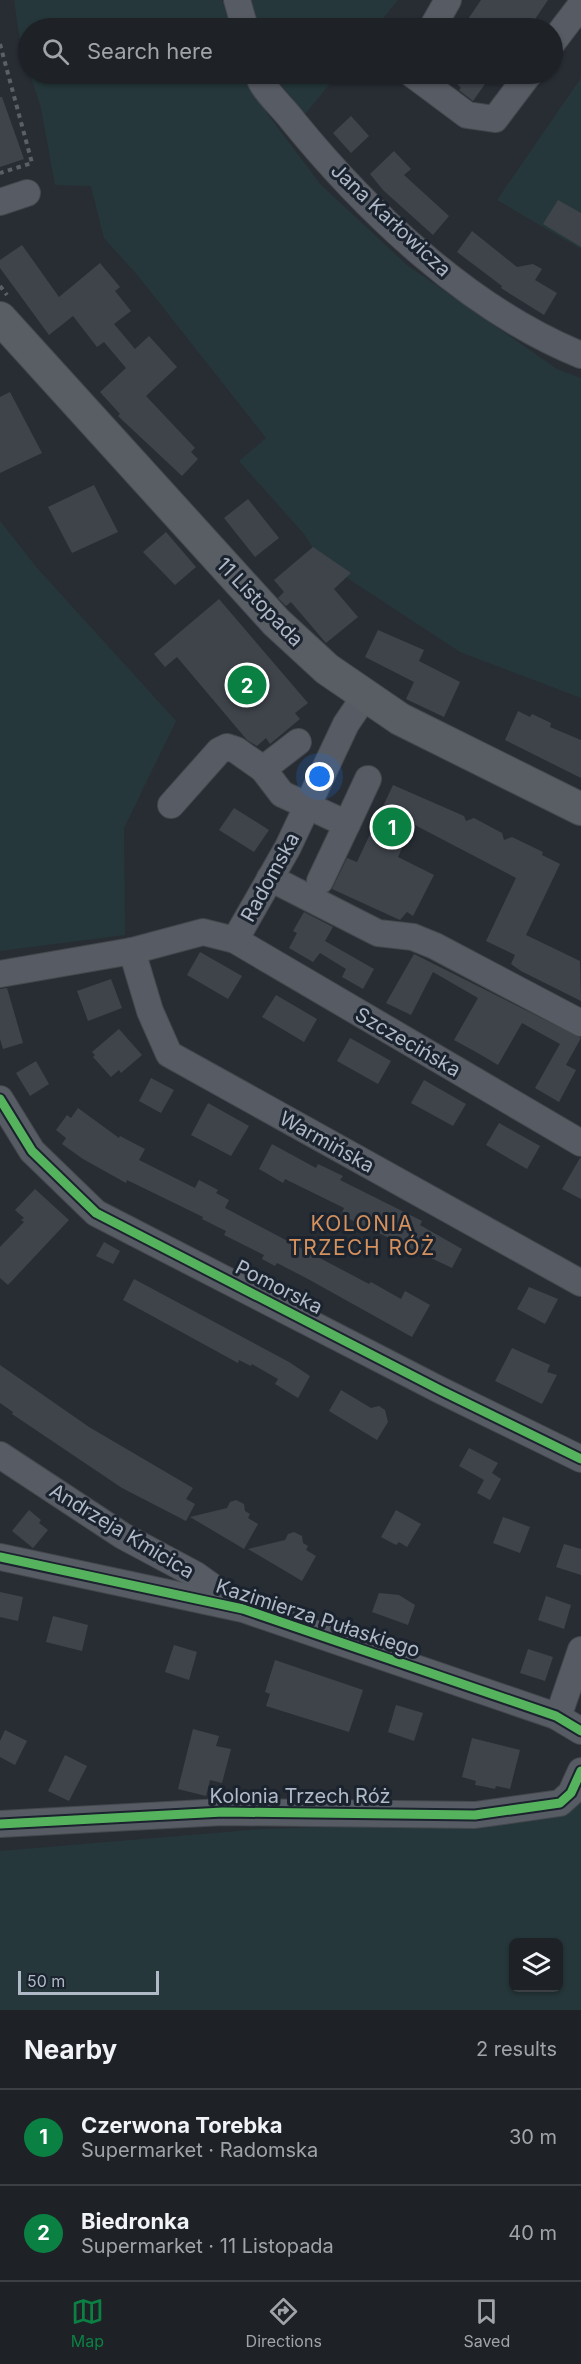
<!DOCTYPE html>
<meta charset="utf-8">
<style>
body{margin:0;font-family:Inter,sans-serif;background:#262a2f;color:#f1f3f6}
.controls{position:absolute;right:18px;bottom:18px;display:grid;overflow:hidden;border-radius:9px;box-shadow:0 2px 4px #0004}
.controls button{width:54px;height:54px;display:grid;place-items:center;padding:0;border:0;border-bottom:2px solid #3c3f44;background:#1e2227;color:#f1f3f6;font:30px sans-serif}
.scale{position:absolute;left:18px;bottom:15px;width:141px;box-sizing:border-box;padding-left:6px;border:3px solid #b0b9c7;border-top:0;font-size:16px;line-height:21px;white-space:nowrap;color:#b0b9c7;-webkit-text-stroke:4px #1b232f;paint-order:stroke}
.you{position:absolute;left:320px;top:777px;width:21px;height:21px;margin:-15px;border:4px solid #fff;border-radius:50%;background:#1a73e8;box-shadow:0 0 0 9px #1a73e833}
.badge{display:grid;place-items:center;width:39px;height:39px;border-radius:50%;background:#0b8043;color:#fff;font-size:20px;font-weight:700}
.pin{position:absolute;translate:-50% -50%;border:3px solid #fff;box-shadow:0 2px 6px #0006}
.list{margin:0;padding:0;list-style:none}
h2{display:flex;justify-content:space-between;align-items:center;height:78px;margin:0;padding:0 24px;font-size:26px}
h2 small{font-size:20px;font-weight:400;color:#a1a4a7}
.list li{display:grid;grid-template-columns:39px 1fr auto;gap:18px;align-items:center;box-sizing:border-box;height:96px;padding:0 24px;border-top:2px solid #3c3f44}
.list b{display:block;font-size:22px;white-space:nowrap}
.list p{margin:0;font-size:20px;white-space:nowrap;color:#a1a4a7}
.list em{font-size:20px;font-style:normal;color:#a1a4a7}
.icon{flex:none;width:33px;height:33px;fill:none;stroke:currentColor;stroke-width:2;stroke-linecap:round;stroke-linejoin:round}
.map{position:relative;flex:none;width:581px;height:2010px;overflow:hidden}
.search{position:absolute;background:#1e2227;box-shadow:0 2px 4px #0004;left:18px;right:18px;top:18px;height:66px;display:flex;align-items:center;gap:15px;box-sizing:border-box;padding:0 21px;border-radius:33px;color:#a1a4a7;font-size:22px}
.sheet{height:270px;background:#1e2227}
nav{display:flex;justify-content:space-around;align-items:center;box-sizing:border-box;height:84px;border-top:2px solid #3c3f44;background:#1e2227;font-size:16px;color:#a1a4a7}
nav a{display:grid;justify-items:center;gap:3px}
nav .on{color:#0b8043}
.map>svg:first-child{display:block}
.green{fill:#25373a;fill-rule:evenodd}
.building{fill:#3f444b}
.lines{fill:none;stroke-linecap:round;stroke-linejoin:round}
.minor-casing{stroke:#44484d;stroke-width:28}
.major-casing{stroke:#454951;stroke-width:34}
.path{stroke:#5a6067;stroke-width:4;stroke-dasharray:4.5 4.5;stroke-linecap:butt}
.minor{stroke:#575b63;stroke-width:26}
.major{stroke:#595e65;stroke-width:32}
.cycleway-casing{stroke:#1b232f;stroke-width:13}
.cycleway{stroke:#56b35d;stroke-width:9}
.labels{text-anchor:middle;dominant-baseline:central;stroke-width:6;stroke-linejoin:round;paint-order:stroke}
.street-label{font-size:20px;fill:#b0b9c7;stroke:#1b232f}
.neighbourhood-label{font-size:21px;letter-spacing:1.5px;fill:#d5915d;stroke:#1b232f}
</style>
<div class="map">
<svg width="581" height="2010" viewBox="0 0 581 2010">
<rect width="100%" height="100%" fill="#282d34"/>
<!-- green -->
<g class="green">
<path d="M14,0H222L231,28H28V70L21,47Z"/>
<path d="M248,0H398L375,28H254Z"/>
<path d="M30,74H246L266,112L321,185L407,265L557,369L581,378V698L460,652L320,560L304,534L239,461L266,438L139,277L104,238L91,186L55,185L41,108Z"/>
<path d="M272,74H338L305,114Z"/>
<path d="M581,78V249L497,200Z"/>
<path d="M0,521L37,568L176,721L124,828L125,935L0,951Z"/>
<path d="M581,1793V2010H0V1851L263,1829L547,1818L574,1807ZM514,1942H558V1988H514Z"/>
</g>
<!-- building -->
<g class="building">
<path d="M481,0H548L529,28H462Z"/>
<path d="M448,74H492L473,101L459,90L461,88Z"/>
<path d="M0,97H2L24,159L0,167Z"/>
<path d="M351,116L369,136L351,153L333,133Z"/>
<path d="M394,151L411,169L404,175L449,216L433,235L383,190L370,174Z"/>
<path d="M558,200L581,213V247L543,224Z"/>
<path d="M472,231L517,267L533,264L542,269L535,280L557,293L544,315L501,288L502,286L457,252Z"/>
<path d="M22,245L59,297L100,263L120,287L115,291L131,311L114,324L135,349L149,336L177,367L146,396L195,448L191,452L198,459L182,476L118,416L120,414L100,392L126,368L104,342L97,347L73,316L49,335L0,268V260Z"/>
<path d="M10,392L42,453L0,473V397Z"/>
<path d="M94,485L118,532L72,553L48,507Z"/>
<path d="M248,499L279,538L255,557L224,518Z"/>
<path d="M166,532L196,567L175,585L143,552Z"/>
<path d="M313,547L351,573L334,589L358,617L326,643L291,602L286,606L278,598L284,592L274,580Z"/>
<path d="M219,599L308,703L295,713L300,719L270,744L266,738L257,746L247,740L177,657L165,667L154,654Z"/>
<path d="M378,630L424,650L419,661L460,682L444,717L406,699L414,682L365,657Z"/>
<path d="M518,711L530,717L532,714L551,723L550,727L581,740V778L505,740Z"/>
<path d="M393,785L464,816L466,821L474,818L502,833L504,840L512,837L543,852L542,855L560,864L526,935L580,961L581,1001L521,971L511,964L515,955L486,941L516,878L413,824L398,857L434,875L413,916L407,912L400,920L332,889L347,858L357,862Z"/>
<path d="M234,808L269,830L254,852L219,830Z"/>
<path d="M304,912L333,927L325,941L374,969L363,989L342,977L346,969L320,953L313,962L289,948L297,933L293,931Z"/>
<path d="M200,952L242,976L228,999L187,975Z"/>
<path d="M414,954L581,1038L566,1065L576,1070L559,1102L535,1088L560,1044L522,1023L498,1065L476,1052L454,1040L478,998L433,972L411,1015L386,1003Z"/>
<path d="M111,979L122,1008L88,1021L77,991Z"/>
<path d="M7,988L23,1043L3,1049L0,1039V989Z"/>
<path d="M276,995L317,1019L304,1042L262,1017Z"/>
<path d="M119,1029L142,1055L121,1073L119,1070L111,1077L93,1057L95,1055L92,1052Z"/>
<path d="M350,1038L391,1061L378,1084L337,1061Z"/>
<path d="M36,1061L49,1084L30,1096L16,1073Z"/>
<path d="M151,1078L174,1090L161,1113L139,1101Z"/>
<path d="M424,1080L466,1104L453,1126L411,1103Z"/>
<path d="M208,1103L249,1126L231,1156L191,1135Z"/>
<path d="M78,1108L119,1138L120,1136L145,1149L139,1160L195,1188L199,1180L218,1190L216,1193L229,1200L225,1208L369,1284L371,1282L401,1299L405,1291L430,1305L412,1337L308,1279L277,1263L275,1266L262,1259L264,1255L224,1235L226,1231L202,1219L203,1217L127,1180L126,1183L83,1159L62,1144L66,1138L56,1130L67,1115L71,1118Z"/>
<path d="M499,1123L540,1146L527,1169L486,1145Z"/>
<path d="M272,1144L316,1168L318,1164L343,1176L340,1180L422,1221L420,1225L462,1249L452,1268L341,1215L344,1208L285,1179L283,1183L259,1169Z"/>
<path d="M580,1158H581V1199L562,1189Z"/>
<path d="M35,1189L69,1220L8,1285L0,1278V1247L24,1222L21,1220L24,1218L15,1210Z"/>
<path d="M104,1242L120,1251L113,1264L96,1256Z"/>
<path d="M134,1279L289,1362L310,1376L298,1398L275,1384L278,1379L252,1364L251,1366L239,1360L238,1363L123,1300Z"/>
<path d="M529,1287L558,1299L545,1324L517,1309Z"/>
<path d="M512,1348L550,1365L547,1372L557,1375L542,1404L495,1381Z"/>
<path d="M0,1365L89,1427L193,1488L186,1499L195,1504L186,1521L122,1488L12,1414L13,1412L0,1403Z"/>
<path d="M341,1390L371,1408L379,1406L385,1410L388,1422L377,1440L329,1411Z"/>
<path d="M469,1448L498,1463L492,1473L501,1479L490,1500L477,1493L484,1480L459,1466Z"/>
<path d="M236,1500L244,1504L245,1511L250,1514L248,1518L258,1524L244,1549L190,1517L227,1508L230,1502Z"/>
<path d="M29,1510L41,1520L39,1523L48,1530L33,1548L12,1531Z"/>
<path d="M396,1510L421,1524L407,1547L399,1542L396,1545L381,1537Z"/>
<path d="M503,1517L530,1527L520,1553L493,1543Z"/>
<path d="M294,1532L302,1536L303,1543L308,1546L306,1550L316,1556L302,1581L248,1549L285,1540L288,1534Z"/>
<path d="M564,1544L581,1549V1575L556,1567Z"/>
<path d="M0,1592L23,1597L18,1621L0,1617Z"/>
<path d="M379,1593L399,1595L415,1605L408,1625L372,1612Z"/>
<path d="M546,1596L571,1605L564,1629L538,1620Z"/>
<path d="M53,1616L88,1625L82,1651L46,1642Z"/>
<path d="M174,1645L197,1652L189,1680L165,1672Z"/>
<path d="M528,1649L553,1657L545,1681L520,1673Z"/>
<path d="M275,1660L363,1690L349,1732L266,1706L270,1694L265,1692Z"/>
<path d="M396,1705L423,1713L414,1741L388,1732Z"/>
<path d="M193,1729L219,1736L216,1746L231,1749L222,1783L210,1780L206,1796L178,1789Z"/>
<path d="M5,1730L27,1741L15,1765L0,1757V1741Z"/>
<path d="M472,1738L520,1750L510,1789L496,1786L495,1789L486,1787L475,1785L476,1781L462,1777Z"/>
<path d="M65,1755L87,1766L69,1801L48,1791Z"/>
</g>
<g class="lines">
<defs>
<g id="minor">
<path d="M237,0L245,28"/>
<path d="M432,28L448,0"/>
<path d="M552,43L581,5"/>
<path d="M258,74C262,90 283,107 293,121C368,213 470,310 581,355"/>
<path d="M412,74L467,115L495,119L529,74"/>
<path d="M0,202L27,193"/>
<path d="M298,742L263,769L282,794L347,824L320,881"/>
<path d="M171,805L219,751L227,747L236,750L263,769"/>
<path d="M347,824L368,779"/>
<path d="M270,878L378,933L413,937L435,946L581,1023"/>
<path d="M235,940L581,1143"/>
<path d="M132,951L150,1011L169,1054L581,1283"/>
<path d="M0,974L132,951L203,932L235,940L288,847L346,724L365,696"/>
<path d="M0,1099L32,1151L96,1213L440,1390L581,1459"/>
<path d="M0,1455L123,1536L196,1575L235,1603"/>
<path d="M0,1557L243,1609L556,1716L581,1731"/>
<path d="M558,1717L581,1650"/>
<path d="M0,1824L223,1812L475,1815L560,1803L571,1793L581,1771"/>
</g>
<path id="major" d="M0,318L276,622L327,669L400,719L581,809"/>
</defs>
<!-- minor casing -->
<use href="#minor" class="minor-casing"/>
<!-- major casing -->
<use href="#major" class="major-casing"/>
<!-- path -->
<g class="path">
<path d="M0,44L32,163L0,173"/>
<path d="M0,286L7,295"/>
</g>
<!-- minor -->
<use href="#minor" class="minor"/>
<!-- major -->
<use href="#major" class="major"/>
<defs>
<g id="cycleway">
<path d="M0,1099L32,1151L96,1213L440,1390L581,1459"/>
<path d="M0,1557L243,1609L556,1716L581,1731"/>
<path d="M0,1824L223,1812L475,1815L560,1803L571,1793L581,1771"/>
</g>
</defs>
<!-- cycleway casing -->
<use href="#cycleway" class="cycleway-casing"/>
<!-- cycleway -->
<use href="#cycleway" class="cycleway"/>
</g>
<g class="labels">
<!-- street labels -->
<g class="street-label">
<text transform="translate(391 220) rotate(43)">Jana Karłowicza</text>
<text transform="translate(260 602) rotate(46)">11 Listopada</text>
<text transform="translate(270 877) rotate(-61)">Radomska</text>
<text transform="translate(408 1042) rotate(30)">Szczecińska</text>
<text transform="translate(327 1142) rotate(29)">Warmińska</text>
<text transform="translate(279 1287) rotate(27)">Pomorska</text>
<text transform="translate(122 1531) rotate(31)">Andrzeja Kmicica</text>
<text transform="translate(318 1618) rotate(18)">Kazimierza Pułaskiego</text>
<text x="300" y="1796">Kolonia Trzech Róż</text>
</g>
<!-- neighbourhood labels -->
<g class="neighbourhood-label">
<text x="362" y="1223">KOLONIA<tspan x="362" dy="24">TRZECH RÓŻ</tspan></text>
</g>
</g>
</svg>
<div class="controls">
<button><svg class="icon" aria-label="layers" viewBox="0 0 24 24"><path d="M12 4l9 5-9 5-9-5zM3 14l9 5 9-5"/></svg></button>
</div>
<div class="scale">50 m</div>
<div class="you"></div>
<div class="pin badge" style="left:392px;top:827px">1</div>
<div class="pin badge" style="left:247px;top:685px">2</div>
<div class="search"><svg class="icon" aria-label="search" viewBox="0 0 24 24"><circle cx="10" cy="10" r="6"/><path d="M15 15l6 6"/></svg>Search here</div>
</div>
<section class="sheet">
<h2>Nearby<small>2 results</small></h2>
<ul class="list">
<li><span class="badge">1</span><div><b>Czerwona Torebka</b><p>Supermarket · Radomska</p></div><em>30 m</em></li>
<li><span class="badge">2</span><div><b>Biedronka</b><p>Supermarket · 11 Listopada</p></div><em>40 m</em></li>
</ul>
</section>
<nav>
<a class="on"><svg class="icon" aria-label="map" viewBox="0 0 24 24"><path d="M3 6l6-2 6 2 6-2v14l-6 2-6-2-6 2zM9 4v14M15 6v14"/></svg>Map</a>
<a><svg class="icon" aria-label="directions" viewBox="0 0 24 24"><path d="M12 3l9 9-9 9-9-9zM9 14v-3h6M13 9l2 2-2 2"/></svg>Directions</a>
<a><svg class="icon" aria-label="saved" viewBox="0 0 24 24"><path d="M7 4h10v16l-5-4-5 4z"/></svg>Saved</a>
</nav>
